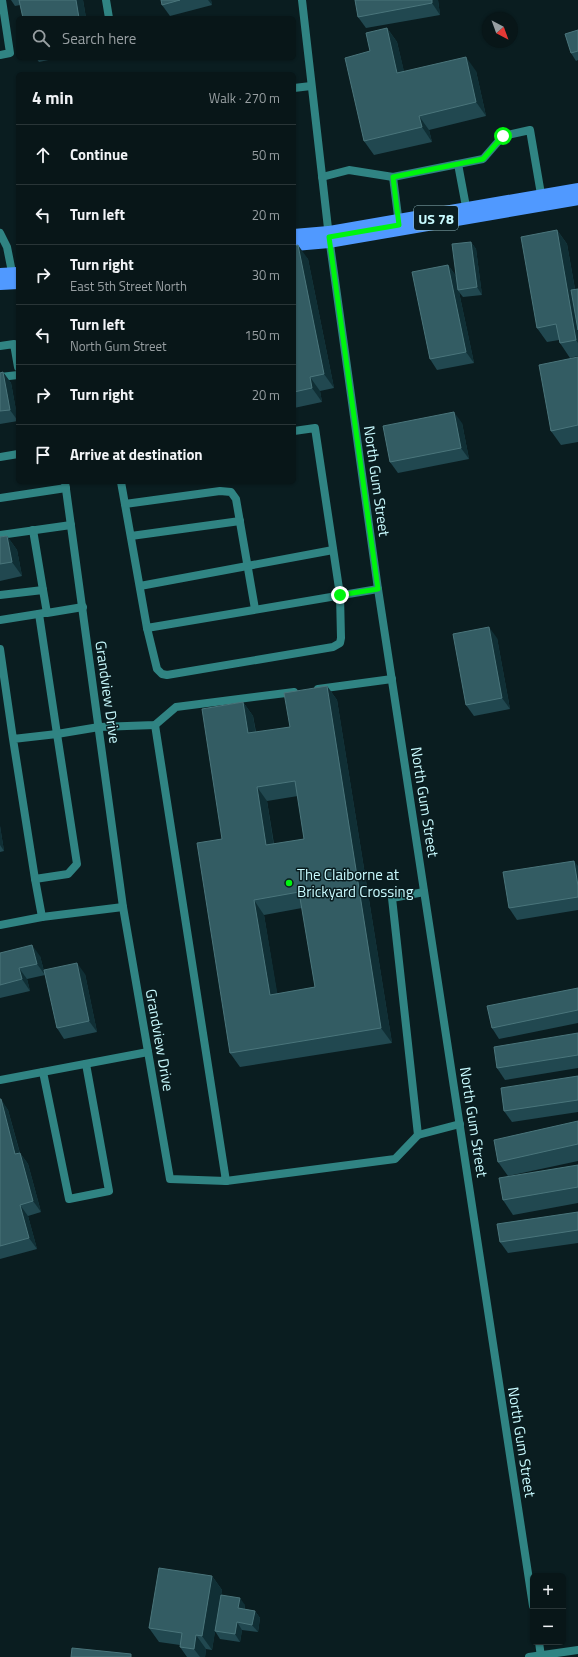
<!DOCTYPE html>
<meta charset="utf-8">
<style>
body{margin:0;font-family:"Titillium Web",sans-serif;background:#162325;color:#f1f3f6}
.controls{position:absolute;right:12px;bottom:12px;display:grid;overflow:hidden;border-radius:6px;box-shadow:0 1px 3px #0004}
.controls button{width:36px;height:36px;display:grid;place-items:center;padding:0;border:0;border-bottom:1px solid #293537;background:#081618;color:#f1f3f6;font:20px sans-serif}
.compass{position:absolute;left:482px;top:12px;width:36px;height:36px;border-radius:50%;background:#081618;box-shadow:0 1px 3px #0004;rotate:139deg}
.stop{position:absolute;width:12px;height:12px;margin:-9px;border:3px solid #00f40e;border-radius:50%;background:#fff}
.stop.end{background:#00f40e;border-color:#fff;box-shadow:0 1px 4px #0008}
.list{margin:0;padding:0;list-style:none}
h2{display:flex;justify-content:space-between;align-items:center;height:52px;margin:0;padding:0 16px;font-size:17px}
h2 small{font-size:13px;font-weight:400;color:#989fa2}
.list li{display:grid;grid-template-columns:26px 1fr auto;gap:12px;align-items:center;box-sizing:border-box;height:60px;padding:0 16px;border-top:1px solid #293537}
.list b{display:block;font-size:15px;white-space:nowrap}
.list p{margin:0;font-size:13px;white-space:nowrap;color:#989fa2}
.list em{font-size:13px;font-style:normal;color:#989fa2}
.icon{flex:none;width:22px;height:22px;fill:none;stroke:currentColor;stroke-width:2;stroke-linecap:round;stroke-linejoin:round}
.map{position:relative;flex:none;width:578px;height:1657px;overflow:hidden}
.search{position:absolute;background:#081618;box-shadow:0 1px 3px #0004;left:16px;top:16px;width:280px;height:44px;display:flex;align-items:center;gap:10px;box-sizing:border-box;padding:0 14px;border-radius:6px;color:#989fa2;font-size:15px}
.panel{position:absolute;background:#081618;box-shadow:0 1px 3px #0004;left:16px;top:72px;width:280px;height:412px;border-radius:6px}
.map>svg:first-child{display:block}
.lines{fill:none;stroke-linecap:round;stroke-linejoin:round}
.service{stroke:#308483;stroke-width:8}
.minor{stroke:#308483;stroke-width:8}
.primary{stroke:#5099ff;stroke-width:22}
.wall{fill:#214850;fill-rule:evenodd}
.shaded-wall{fill:#102f35}
.building{fill:#335c63;stroke:#4a757b;fill-rule:evenodd}
.route{stroke:#00f40e;stroke-width:5}
.poi-dot{fill:#00f40e;stroke:#0a1d20;stroke-width:1.5}
.labels{text-anchor:middle;dominant-baseline:central;stroke-width:3;stroke-linejoin:round;paint-order:stroke}
.shield{fill:#0a1d20;stroke:#90b8bc;stroke-width:1}
.shield-label{font-size:14px;font-weight:bold;fill:#c9fbff}
.street-label{font-size:15px;fill:#c9fbff;stroke:#0a1d20}
.poi-label{font-size:15px;fill:#c9fbff;stroke:#0a1d20;text-anchor:start}
</style>
<div class="map">
<svg width="578" height="1657" viewBox="0 0 578 1657">
<rect width="100%" height="100%" fill="#0a1d20"/>
<g class="lines">
<!-- service -->
<g class="service">
<path d="M106,0L109,18"/>
<path d="M0,55L10,53L2,0"/>
<path d="M294,88L311,86"/>
<path d="M458,164L467,212"/>
<path d="M322,177L349,170L393,177L483,159L503,136L530,130L542,200"/>
<path d="M393,177L399,224"/>
<path d="M0,233L7,247L13,277"/>
<path d="M0,346L14,344L18,367"/>
<path d="M0,377L18,375"/>
<path d="M0,457L18,454"/>
<path d="M121,482L147,628L378,589"/>
<path d="M0,498L66,488"/>
<path d="M125,504L220,491L231,492L236,499L255,609"/>
<path d="M33,530L43,590"/>
<path d="M0,535L71,525"/>
<path d="M131,536L240,521"/>
<path d="M140,586L333,550"/>
<path d="M0,595L43,590L47,613L83,607"/>
<path d="M39,614L57,734L99,727"/>
<path d="M0,620L44,613"/>
<path d="M147,628L157,669L162,674L167,675L333,647L340,643L341,638L340,595L315,428L294,431"/>
<path d="M0,649L13,739L57,734L77,864L68,874L35,879L13,739"/>
<path d="M35,879L42,917"/>
<path d="M43,1072L69,1199L109,1191L86,1064"/>
<path d="M0,1080L148,1052"/>
</g>
<!-- minor -->
<g class="minor">
<path d="M302,0L329,237L378,589L533,1606"/>
<path d="M318,689L392,679"/>
<path d="M99,727L155,725L176,707L294,692"/>
<path d="M123,907L170,1179L226,1181L155,725"/>
<path d="M0,925L42,917L123,907L65,482"/>
<path d="M418,1135L392,898L424,892"/>
<path d="M226,1181L395,1159L418,1135L460,1124"/>
<path d="M539,1642L541,1657"/>
<path d="M529,1657L578,1650"/>
</g>
<!-- primary -->
<g class="primary">
<path d="M294,240L329,237L578,194"/>
<path d="M0,279L18,278"/>
</g>
</g>
<!-- wall -->
<g class="wall">
<path d="M11,0H83L86,18H23L20,5L15,6Z"/>
<path d="M161,0H211L212,5L170,16L162,5Z"/>
<path d="M355,0H438L440,15L366,28L358,17Z"/>
<path d="M387,28L397,42L404,72L476,71L486,116L429,130L432,142L374,155L364,141L370,51Z"/>
<path d="M578,30V60L576,61L571,53Z"/>
<path d="M36,58H58L39,62Z"/>
<path d="M557,230L567,244L575,289H578V356L570,358L560,343L559,340L547,342L537,328Z"/>
<path d="M471,242L476,249L482,295L463,297L459,292L474,363L437,370L430,359L448,265L456,276Z"/>
<path d="M294,246L308,259L334,388L320,391L322,402L294,408Z"/>
<path d="M578,357V442L561,445L551,431Z"/>
<path d="M3,372L11,383L18,421L0,424V373Z"/>
<path d="M462,423L469,459L398,473L390,462Z"/>
<path d="M7,536L17,550L22,576L0,581V537Z"/>
<path d="M497,638L510,709L474,716L466,705Z"/>
<path d="M327,686L337,700L392,1043L240,1067L230,1053L222,839L243,702L253,716L256,732L290,727ZM298,796L304,839L274,844L267,801ZM302,908L315,987L277,994L264,915Z"/>
<path d="M0,826L4,851L0,852Z"/>
<path d="M578,866V910L517,920L509,908Z"/>
<path d="M0,953L40,956L45,975L27,979L30,991L0,998Z"/>
<path d="M85,974L97,1032L64,1039L57,1028Z"/>
<path d="M578,988V1023L499,1039L492,1028Z"/>
<path d="M578,1033V1068L505,1080L497,1068Z"/>
<path d="M578,1076V1112L512,1122L504,1111Z"/>
<path d="M0,1099L8,1110L20,1153L28,1164L41,1212L28,1216L37,1249L0,1259Z"/>
<path d="M578,1121V1161L508,1176L498,1162Z"/>
<path d="M578,1165V1203L513,1215L503,1200Z"/>
<path d="M578,1212V1243L508,1253L500,1242Z"/>
<path d="M212,1576L222,1590L221,1595L245,1605V1609L255,1611L260,1618L258,1632L242,1630L240,1642L220,1639L215,1631L212,1650L206,1649L205,1657H187L180,1647V1645L159,1642L149,1628Z"/>
</g>
<!-- shaded-wall -->
<g class="shaded-wall">
<path d="M76,0H83L86,18H79Z"/>
<path d="M208,0H211L212,5Z"/>
<path d="M432,0H438L440,15L432,3Z"/>
<path d="M387,28L397,42L408,88L397,73Z"/>
<path d="M466,57L476,71L486,116L476,102Z"/>
<path d="M419,116L429,130L432,142L422,127Z"/>
<path d="M557,230L567,244L578,307V343L576,340Z"/>
<path d="M471,242L476,249L482,295L477,287Z"/>
<path d="M298,245L308,259L334,388L324,374Z"/>
<path d="M448,265L456,276L458,290L459,292L474,363L466,352Z"/>
<path d="M3,372L11,383L18,421L10,410Z"/>
<path d="M310,377L320,391L322,402L312,388Z"/>
<path d="M454,412L462,423L469,459L461,448Z"/>
<path d="M7,536L17,550L22,576L12,562Z"/>
<path d="M489,627L497,638L510,709L502,698Z"/>
<path d="M327,686L337,700L392,1043L381,1028Z"/>
<path d="M243,702L253,716L258,748L248,733Z"/>
<path d="M257,787L267,801L276,860L266,845Z"/>
<path d="M0,826L4,851L0,845Z"/>
<path d="M574,861L578,866V886Z"/>
<path d="M254,900L264,915L280,1009L270,995Z"/>
<path d="M32,945L40,956L45,975L37,964Z"/>
<path d="M77,963L85,974L97,1032L89,1021Z"/>
<path d="M19,968L27,979L30,991L22,979Z"/>
<path d="M1,1099L8,1110L23,1165L15,1154Z"/>
<path d="M20,1153L28,1164L41,1212L33,1201Z"/>
<path d="M20,1205L28,1216L37,1249L29,1238Z"/>
<path d="M212,1576L222,1590L212,1650L202,1636Z"/>
<path d="M240,1598L245,1605L244,1616L238,1608Z"/>
<path d="M255,1611L260,1618L258,1632L252,1625Z"/>
<path d="M237,1622L242,1630L240,1642L235,1634Z"/>
<path d="M196,1635L206,1649L205,1657H200L194,1649Z"/>
</g>
<!-- building -->
<g class="building">
<path d="M19,0H76L79,18H23Z"/>
<path d="M161,0H180L162,5Z"/>
<path d="M355,0H432V3L358,17Z"/>
<path d="M387,28L397,73L466,57L476,102L419,116L422,127L364,141L345,58L370,51L366,33Z"/>
<path d="M578,30V51L571,53L565,34Z"/>
<path d="M557,230L576,340L560,343L556,324L537,328L521,237Z"/>
<path d="M471,242L477,287L458,290L452,244Z"/>
<path d="M298,245L324,374L310,377L312,388L294,392V246Z"/>
<path d="M448,265L466,352L430,359L412,272Z"/>
<path d="M578,289V330L571,290Z"/>
<path d="M578,357V425L551,431L539,365Z"/>
<path d="M3,372L10,410L0,411V373Z"/>
<path d="M454,412L461,448L390,462L383,426Z"/>
<path d="M7,536L12,562L0,564V537Z"/>
<path d="M489,627L502,698L466,705L453,634Z"/>
<path d="M327,686L381,1028L230,1053L197,843L222,839L202,709L243,702L248,733L290,727L284,693ZM295,781L304,839L266,845L257,787ZM299,892L315,987L270,995L254,900Z"/>
<path d="M574,861L578,886V897L509,908L503,872Z"/>
<path d="M32,945L37,964L19,968L22,979L0,985V953Z"/>
<path d="M77,963L89,1021L57,1028L44,970Z"/>
<path d="M578,988V1010L492,1028L487,1006Z"/>
<path d="M578,1033V1055L497,1068L494,1047Z"/>
<path d="M578,1076V1100L504,1111L501,1088Z"/>
<path d="M0,1099H1L15,1154L20,1153L33,1201L20,1205L29,1238L0,1246Z"/>
<path d="M578,1121V1144L498,1162L494,1140Z"/>
<path d="M578,1165V1187L503,1200L499,1178Z"/>
<path d="M578,1212V1230L500,1242L497,1224Z"/>
<path d="M159,1568L212,1576L202,1636L196,1635L194,1649L180,1647L182,1633L149,1628Z"/>
<path d="M221,1595L240,1598L238,1608L255,1611L252,1625L237,1622L235,1634L215,1631Z"/>
<path d="M72,1648L131,1654V1657H71Z"/>
</g>
<g class="lines">
<!-- route -->
<path class="route" d="M340,595L378,589L329,237L399,225L393,177L483,159L503,136"/>
</g>
<!-- markers -->
<circle class="poi-dot" cx="289" cy="883" r="4"/>
<g class="labels">
<!-- shield labels -->
<rect class="shield" x="414" y="206" width="44" height="24" rx="3"/>
<g class="shield-label">
<text x="436" y="218">US 78</text>
</g>
<!-- street labels -->
<g class="street-label">
<text transform="translate(377 481) rotate(82)">North Gum Street</text>
<text transform="translate(108 692) rotate(82)">Grandview Drive</text>
<text transform="translate(425 802) rotate(81)">North Gum Street</text>
<text transform="translate(160 1040) rotate(80)">Grandview Drive</text>
<text transform="translate(474 1122) rotate(81)">North Gum Street</text>
<text transform="translate(522 1442) rotate(81)">North Gum Street</text>
</g>
<!-- poi labels -->
<g class="poi-label">
<text x="297" y="874">The Claiborne at<tspan x="297" dy="17">Brickyard Crossing</tspan></text>
</g>
</g>
</svg>
<div class="controls">
<button>+</button>
<button>−</button>
</div>
<svg class="compass" viewBox="-18 -18 36 36"><path d="M0-13l5 13h-10z" fill="#e53935"/><path d="M0 13l5-13h-10z" fill="#989fa2"/></svg>
<div class="stop" style="left:503px;top:136px"></div>
<div class="stop end" style="left:340px;top:595px"></div>
<div class="search"><svg class="icon" aria-label="search" viewBox="0 0 24 24"><circle cx="10" cy="10" r="6"/><path d="M15 15l6 6"/></svg>Search here</div>
<section class="panel">
<h2>4 min<small>Walk · 270 m</small></h2>
<ul class="list">
<li><svg class="icon" aria-label="ahead" viewBox="0 0 24 24"><path d="M12 20V5M6 11l6-6 6 6"/></svg><div><b>Continue</b></div><em>50 m</em></li>
<li><svg class="icon" aria-label="left" viewBox="0 0 24 24"><path d="M17 20v-9H6M10 6l-5 5 5 5"/></svg><div><b>Turn left</b></div><em>20 m</em></li>
<li><svg class="icon" aria-label="right" viewBox="0 0 24 24"><path d="M7 20v-9h11M14 6l5 5-5 5"/></svg><div><b>Turn right</b><p>East 5th Street North</p></div><em>30 m</em></li>
<li><svg class="icon" aria-label="left" viewBox="0 0 24 24"><path d="M17 20v-9H6M10 6l-5 5 5 5"/></svg><div><b>Turn left</b><p>North Gum Street</p></div><em>150 m</em></li>
<li><svg class="icon" aria-label="right" viewBox="0 0 24 24"><path d="M7 20v-9h11M14 6l5 5-5 5"/></svg><div><b>Turn right</b></div><em>20 m</em></li>
<li><svg class="icon" aria-label="arrive" viewBox="0 0 24 24"><path d="M6 21V4h12l-3 4 3 4H6"/></svg><div><b>Arrive at destination</b></div></li>
</ul>
</section>
</div>
